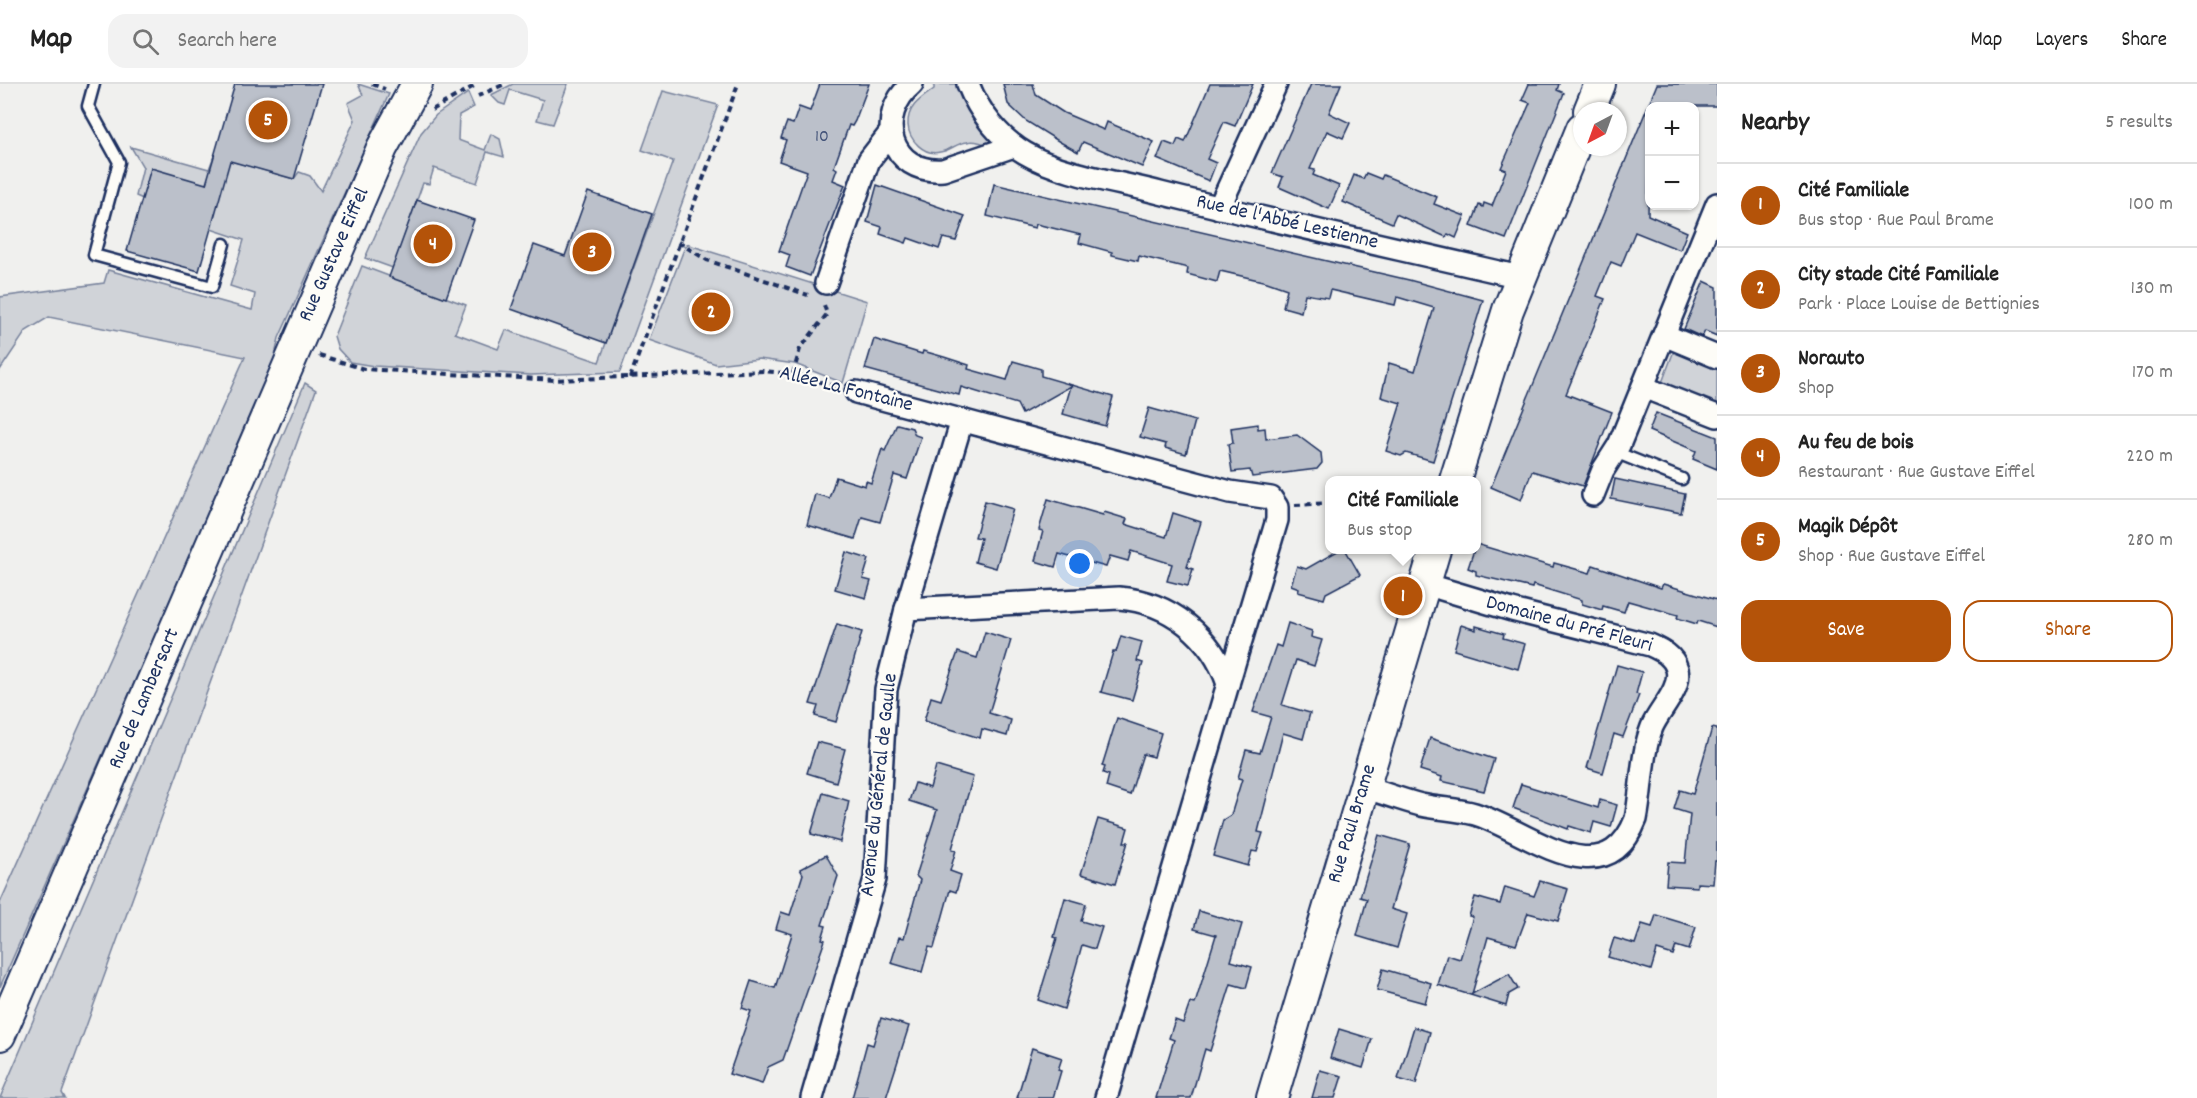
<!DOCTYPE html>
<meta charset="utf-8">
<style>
body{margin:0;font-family:Dekko,sans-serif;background:#f2f2f2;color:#222}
.controls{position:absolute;right:18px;top:18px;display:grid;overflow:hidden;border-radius:12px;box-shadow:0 2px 4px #0004}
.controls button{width:54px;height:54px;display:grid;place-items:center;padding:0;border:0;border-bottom:2px solid #e0e0e0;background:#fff;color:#222;font:30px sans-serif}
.compass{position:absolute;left:1573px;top:18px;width:54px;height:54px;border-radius:50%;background:#fff;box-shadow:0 2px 4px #0004;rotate:221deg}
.you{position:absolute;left:1080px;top:480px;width:21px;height:21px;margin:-15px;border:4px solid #fff;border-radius:50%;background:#1a73e8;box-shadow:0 0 0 9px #1a73e833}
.badge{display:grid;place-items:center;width:39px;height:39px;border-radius:50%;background:#b45309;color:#fff;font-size:20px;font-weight:700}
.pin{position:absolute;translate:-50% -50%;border:3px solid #fff;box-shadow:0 2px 6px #0006}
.popup{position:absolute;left:1325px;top:392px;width:156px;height:78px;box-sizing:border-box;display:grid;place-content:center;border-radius:12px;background:#fff;filter:drop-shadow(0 2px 4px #0005);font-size:20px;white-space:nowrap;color:#767676}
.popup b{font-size:22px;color:#222}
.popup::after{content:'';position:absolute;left:50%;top:100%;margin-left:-12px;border:12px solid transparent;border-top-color:#fff}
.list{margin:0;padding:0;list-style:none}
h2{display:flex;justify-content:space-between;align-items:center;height:78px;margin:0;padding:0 24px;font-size:26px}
h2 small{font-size:20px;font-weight:400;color:#767676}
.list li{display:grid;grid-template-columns:39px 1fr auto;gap:18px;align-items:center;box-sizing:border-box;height:84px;padding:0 24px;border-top:2px solid #e0e0e0}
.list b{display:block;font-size:22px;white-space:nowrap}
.list p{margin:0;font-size:20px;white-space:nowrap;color:#767676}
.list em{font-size:20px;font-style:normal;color:#767676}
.actions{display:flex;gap:12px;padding:18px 24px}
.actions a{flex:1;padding:14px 0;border:2px solid #b45309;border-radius:18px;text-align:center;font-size:21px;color:#b45309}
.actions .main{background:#b45309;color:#fff}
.icon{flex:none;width:33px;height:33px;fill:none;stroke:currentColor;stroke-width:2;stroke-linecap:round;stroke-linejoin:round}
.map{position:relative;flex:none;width:1717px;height:1014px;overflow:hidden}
header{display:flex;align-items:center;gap:36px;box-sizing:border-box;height:84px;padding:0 30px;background:#fff;border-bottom:2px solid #e0e0e0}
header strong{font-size:28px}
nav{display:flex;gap:33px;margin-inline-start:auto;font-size:21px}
.search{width:420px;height:54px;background:#f2f2f2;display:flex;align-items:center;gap:15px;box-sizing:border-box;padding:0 21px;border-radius:18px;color:#767676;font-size:22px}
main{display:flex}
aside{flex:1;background:#fff}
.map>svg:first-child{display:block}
.green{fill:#d0d3d8;stroke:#76819b;stroke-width:1.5}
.building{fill:#bbc0ca;stroke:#1b2f5e;stroke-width:1.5}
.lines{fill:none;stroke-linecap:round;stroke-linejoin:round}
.lane-casing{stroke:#1b2f5e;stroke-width:15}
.street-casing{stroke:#1b2f5e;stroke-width:26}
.secondary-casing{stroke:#1b2f5e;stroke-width:34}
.path{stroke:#1b2f5e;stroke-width:4;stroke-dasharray:6 4.5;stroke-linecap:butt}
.lane{stroke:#fdfcf7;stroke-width:10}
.street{stroke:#fdfcf7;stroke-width:21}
.secondary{stroke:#fdfcf7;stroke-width:30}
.labels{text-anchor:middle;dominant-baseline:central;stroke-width:4.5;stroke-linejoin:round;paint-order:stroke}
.number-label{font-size:18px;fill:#435379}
.street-label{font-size:21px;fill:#1b2f5e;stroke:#fdfcf7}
</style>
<header>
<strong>Map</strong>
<div class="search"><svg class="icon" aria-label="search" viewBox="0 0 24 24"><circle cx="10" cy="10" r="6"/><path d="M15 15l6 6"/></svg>Search here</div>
<nav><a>Map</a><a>Layers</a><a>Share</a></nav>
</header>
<main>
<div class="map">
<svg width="1717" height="1014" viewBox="0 0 1717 1014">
<rect width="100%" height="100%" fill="#f0f0ee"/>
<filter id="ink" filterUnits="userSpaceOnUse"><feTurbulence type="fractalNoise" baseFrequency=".0167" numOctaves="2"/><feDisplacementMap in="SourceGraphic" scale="12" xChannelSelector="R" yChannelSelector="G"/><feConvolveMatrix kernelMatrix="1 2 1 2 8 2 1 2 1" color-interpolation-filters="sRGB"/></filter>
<g filter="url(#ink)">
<!-- green -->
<g class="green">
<path d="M358,0L389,10L279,254L271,288L0,903V819L245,273L49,233L26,247L0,286V213L104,199L108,186L252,226L255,210L230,202L244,156L211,145L136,112L143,83L131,63L209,85L214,72L294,95L299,88L310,92L321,107L355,36L348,19L363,11Z"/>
<path d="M513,0H568L553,40L537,36L543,16L510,6L505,21L499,19L491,11Z"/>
<path d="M934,0H962L994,57L990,62C983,59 974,56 967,58C957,59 949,67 940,68C924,72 909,56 908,41C907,23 920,15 934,5Z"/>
<path d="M663,7L718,21L620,288L531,291L374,282L350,278L338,265L334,252L362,182L466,221L455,249L498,265L506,246L599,278L673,77L642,66Z"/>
<path d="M468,9L474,23L459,31L458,56L485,66L491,50L500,55L504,73L487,68L477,99L434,84L429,100L423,99L393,184L365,174L421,49L436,31Z"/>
<path d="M686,160L867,217L843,299L795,280L759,275L716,280L649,256Z"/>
<path d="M1675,264L1717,280V327L1660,304Z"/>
<path d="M305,299L316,306L62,1009L65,1014H0Z"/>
</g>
<!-- building -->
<g class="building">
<path d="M235,0H322L294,95L230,77L199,187L127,167L151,84L206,100Z"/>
<path d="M820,0H869L855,37L852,42L849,41L834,83L837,85L833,96L845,101L810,192L786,183L790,171L779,167L807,87L779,77L786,56L781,54L787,38L793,40L799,23L810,27Z"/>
<path d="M1003,0H1033L1036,11L1064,29L1104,46L1107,38L1154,58L1142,83L1083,58L1078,68L1060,58L1026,37L1008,20Z"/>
<path d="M1210,0H1253L1235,42L1224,38L1207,75L1216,79L1209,97L1157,75L1164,58L1175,62L1178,55L1185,58Z"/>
<path d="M1311,0H1341L1329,29L1350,39L1343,54L1327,47L1310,85L1315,86L1313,91L1339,102L1329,125L1279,103L1283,93L1272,89Z"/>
<path d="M1529,0H1559L1557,6L1564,9L1506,155L1471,142L1479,121L1483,123L1484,119L1492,122L1506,86L1501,84L1530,19L1522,16Z"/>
<path d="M1657,0H1717V22H1650L1648,131L1687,148L1680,166L1635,148L1621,182L1611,178L1597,212L1605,215L1566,310L1612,328L1583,402L1532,387L1521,416L1491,403Z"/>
<path d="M1366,89L1381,95L1383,91L1437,113L1434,120L1465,132L1456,154L1448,150L1446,153L1396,130L1392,139L1343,118L1354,91L1363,95Z"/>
<path d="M994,100L1409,196L1483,216L1433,377L1406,369L1401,372L1386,367L1401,319L1381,313L1389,279L1415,287L1434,224L1397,213L1395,221L1330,206L1328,214L1305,210L1301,228L1283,223L1287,205L1267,198L1220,187L1217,198L1187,190L1188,184L1139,172L1138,177L1112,171V168L1079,159L1081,151L1036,140L1035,144L987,132Z"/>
<path d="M877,101L965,132L956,157L943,154L939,165L908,154L906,159L880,150L882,143L867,138Z"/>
<path d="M588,108L652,130L606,259L511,225L534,161L565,172Z"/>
<path d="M417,116L474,136L446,214L389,193Z"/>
<path d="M1704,197L1717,203V252L1705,247L1702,253L1684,245Z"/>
<path d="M874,255L922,270L923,267L944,273L969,281L968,285L1007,296L1013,277L1041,285V292L1113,313L1105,342L1063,330L1071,302L1022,330L1017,320L961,303L959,311L865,285Z"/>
<path d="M1149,324L1195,337L1186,370L1165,364L1166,360L1140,353Z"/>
<path d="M1656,329L1717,353V385L1693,375L1696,367L1649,347Z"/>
<path d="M897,340L912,344L915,351L921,353L907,395L894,391L880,438L862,433L855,455L807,441L815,410L829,414L836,393L865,402L866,397L871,399L882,365L885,367Z"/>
<path d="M1258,340V345L1265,344L1266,355L1297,351L1321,369L1322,379L1317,385L1252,393L1250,386L1232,388L1228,360L1233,359L1231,344Z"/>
<path d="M1615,395L1685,410L1681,429L1611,415Z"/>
<path d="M1048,415L1103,431L1104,428L1127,435L1125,440L1166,453L1173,429L1201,438L1187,483L1193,485L1188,502L1167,497L1172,480L1131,467L1128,477L1110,472L1106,483L1059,470L1055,483L1035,477L1043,447L1039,446Z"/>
<path d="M985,417L1013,425L996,484L975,478L981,454L975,453Z"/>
<path d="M1476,460L1553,483L1554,479L1590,489L1593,481L1661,504L1663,500L1717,516V543L1698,537L1697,540L1677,534L1678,531L1628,517L1624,528L1603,522L1602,526L1582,520V516L1533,501L1532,504L1476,491V487L1468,484Z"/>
<path d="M1341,465H1345L1360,491L1326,509L1324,515L1298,508L1299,504L1291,501L1297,482L1306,485Z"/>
<path d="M846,468L869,475L863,495L871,497L866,514L835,505Z"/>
<path d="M1288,539L1312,547L1311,553L1322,556L1314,582L1296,576L1282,621L1310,629L1303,655L1283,649L1258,748L1263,749L1257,768L1252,767L1248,782L1213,772L1223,736L1231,731L1242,695L1238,694L1246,666L1260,669L1271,633L1253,628L1276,561L1281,563Z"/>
<path d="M837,540L862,548L836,638L815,632L818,622L810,620Z"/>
<path d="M1461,541L1476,546V542L1504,550L1503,554L1525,560L1518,585L1454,566Z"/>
<path d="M985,548L1011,556L989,629L1011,636L1007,652L982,645L980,654L924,637L931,613L941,616L958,568L977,574Z"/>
<path d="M1121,552L1142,558L1137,577L1143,579L1132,616L1101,608L1113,568H1116Z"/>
<path d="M1617,581L1642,588L1636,610L1639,611L1623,653L1614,650L1603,689L1587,684Z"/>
<path d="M1117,634L1161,649L1154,673L1143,670L1130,711L1106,703L1109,691L1103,689L1105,683L1102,682Z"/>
<path d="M1712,644L1717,645V777H1715L1713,800L1697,799V803L1666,801L1668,778L1685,779L1690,730L1674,725L1680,706L1693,710Z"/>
<path d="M1430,654L1494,675L1484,707L1441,697L1442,693L1420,686Z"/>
<path d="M817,658L845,665L836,698L807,689Z"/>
<path d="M936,682L973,693L952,765L956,766L950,787L961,791L956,808L950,806L934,864L929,863L922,888L891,879L899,853L904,854L920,796L916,792L937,726L909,717L915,699L930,704Z"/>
<path d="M1521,700L1598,724L1600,716L1617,721L1611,743L1594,738L1591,749L1569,742L1568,745L1513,724Z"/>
<path d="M823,709L849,717L840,758L811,750Z"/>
<path d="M1098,735L1128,744L1124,758H1128L1115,800L1081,790Z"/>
<path d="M1379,751L1410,760L1391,825L1407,830L1397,864L1357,852L1367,815L1360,813Z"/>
<path d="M826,771L838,792L822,841L826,842L822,855L825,856L783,976L768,983L762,1000L729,990L751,927L742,924L751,897L775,904L792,850L776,845L781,828L790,831L803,790L800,785Z"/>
<path d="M1540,797L1568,805L1558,837L1528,829L1516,861L1488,853L1472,910L1509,890L1518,905L1509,910L1506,922L1438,901L1447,871L1460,875L1473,833L1469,832L1475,813L1500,820L1505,803L1534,812Z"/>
<path d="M1065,814L1086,820L1081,837L1102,843L1095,865L1082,861L1064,925L1038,916L1057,854L1054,853Z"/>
<path d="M1199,827L1242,840L1231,877L1252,883L1246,904L1231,900L1210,967L1205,965L1191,1014H1156L1174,956L1169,954L1175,936L1183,939L1190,919L1195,920L1216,851L1194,845Z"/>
<path d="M1656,831L1696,843L1689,866L1676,862L1673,871L1657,866L1651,886L1608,873L1614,854L1635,860L1642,840L1652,843Z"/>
<path d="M1383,885L1431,899L1425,919L1377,906Z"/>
<path d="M881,934L909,942L886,1014H852L867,959L873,961Z"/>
<path d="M1414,943L1430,948L1416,1000L1398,995Z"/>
<path d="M1339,945L1372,955L1363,984L1330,974Z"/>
<path d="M1032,964L1062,974L1058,986L1061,987L1053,1014H1017Z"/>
<path d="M1320,986L1342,992L1335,1014H1312Z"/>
</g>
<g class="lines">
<defs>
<g id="lane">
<path d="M94,0L88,22L119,78L94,171L212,203L224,160"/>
<path d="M1615,368L1682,395"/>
</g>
<g id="street">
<path d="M912,0C874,32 890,90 943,86L1014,62"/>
<path d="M968,0C979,28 999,54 1025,69C1062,91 1119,98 1160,109C1280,139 1400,165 1520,193"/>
<path d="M1219,124L1276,0"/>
<path d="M826,199L869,76L890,49"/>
<path d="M1664,251L1717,273"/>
<path d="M1643,303L1717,332"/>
<path d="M856,308L1230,408L1271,414L1277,423V436L1228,600"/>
<path d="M1593,411L1603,386L1619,361L1717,120"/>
<path d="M906,525L962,336"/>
<path d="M1364,703C1383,709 1402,716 1421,721C1439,725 1457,725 1475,730C1525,745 1604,817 1636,735C1642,706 1641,671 1652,643C1659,626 1682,605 1677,585C1673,571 1661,566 1650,561L1512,526L1425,500"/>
<path d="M812,1014L875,795L886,605L906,525L1119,514C1170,518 1212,552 1228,600L1106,1014"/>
</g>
<g id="secondary">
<path d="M1589,27L1600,0"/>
<path d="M1455,396L1508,226L1582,44"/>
<path d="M0,951L382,64L417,0"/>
<path d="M1272,1014L1435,466"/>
</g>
</defs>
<!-- lane casing -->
<use href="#lane" class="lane-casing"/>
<!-- street casing -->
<use href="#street" class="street-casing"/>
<!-- secondary casing -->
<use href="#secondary" class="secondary-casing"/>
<!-- path -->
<g class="path">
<path d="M372,0L385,5"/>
<path d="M478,12L505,0"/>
<path d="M432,26L474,2"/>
<path d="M678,158L707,176L808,211"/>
<path d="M319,271L364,285L555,296L763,287L793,290L838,303"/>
<path d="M793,290L800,265L827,230L824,221"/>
<path d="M630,294L738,0"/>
<path d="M1295,421L1330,419"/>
</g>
<!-- lane -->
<use href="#lane" class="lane"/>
<!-- street -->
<use href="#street" class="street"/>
<!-- secondary -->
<use href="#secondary" class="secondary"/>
</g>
</g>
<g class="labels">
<!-- number labels -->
<g class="number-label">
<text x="822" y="53">10</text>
</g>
<!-- street labels -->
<g class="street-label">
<text transform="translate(1287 139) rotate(13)">Rue de l'Abbé Lestienne</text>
<text transform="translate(335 171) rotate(-66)">Rue Gustave Eiffel</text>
<text transform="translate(846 306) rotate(14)">Allée La Fontaine</text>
<text transform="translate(1569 541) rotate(15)">Domaine du Pré Fleuri</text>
<text transform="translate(145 615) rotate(-67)">Rue de Lambersart</text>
<text transform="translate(880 701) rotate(-84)">Avenue du Général de Gaulle</text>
<text transform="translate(1353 740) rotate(-73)">Rue Paul Brame</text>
</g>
</g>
</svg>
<div class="controls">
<button>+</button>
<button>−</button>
</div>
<svg class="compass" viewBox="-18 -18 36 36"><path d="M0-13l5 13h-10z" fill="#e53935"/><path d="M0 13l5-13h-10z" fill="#767676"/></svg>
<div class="you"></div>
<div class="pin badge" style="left:1403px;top:512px">1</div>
<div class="popup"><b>Cité Familiale</b>Bus stop</div>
<div class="pin badge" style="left:711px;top:228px">2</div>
<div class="pin badge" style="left:592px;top:168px">3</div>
<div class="pin badge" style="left:433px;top:160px">4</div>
<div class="pin badge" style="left:268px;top:36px">5</div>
</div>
<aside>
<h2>Nearby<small>5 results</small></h2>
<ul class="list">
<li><span class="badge">1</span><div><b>Cité Familiale</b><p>Bus stop · Rue Paul Brame</p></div><em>100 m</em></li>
<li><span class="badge">2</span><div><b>City stade Cité Familiale</b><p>Park · Place Louise de Bettignies</p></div><em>130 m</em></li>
<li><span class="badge">3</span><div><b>Norauto</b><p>Shop</p></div><em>170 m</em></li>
<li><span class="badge">4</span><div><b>Au feu de bois</b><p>Restaurant · Rue Gustave Eiffel</p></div><em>220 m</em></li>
<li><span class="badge">5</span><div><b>Magik Dépôt</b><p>Shop · Rue Gustave Eiffel</p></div><em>280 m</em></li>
</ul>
<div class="actions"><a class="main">Save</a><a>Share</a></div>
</aside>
</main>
